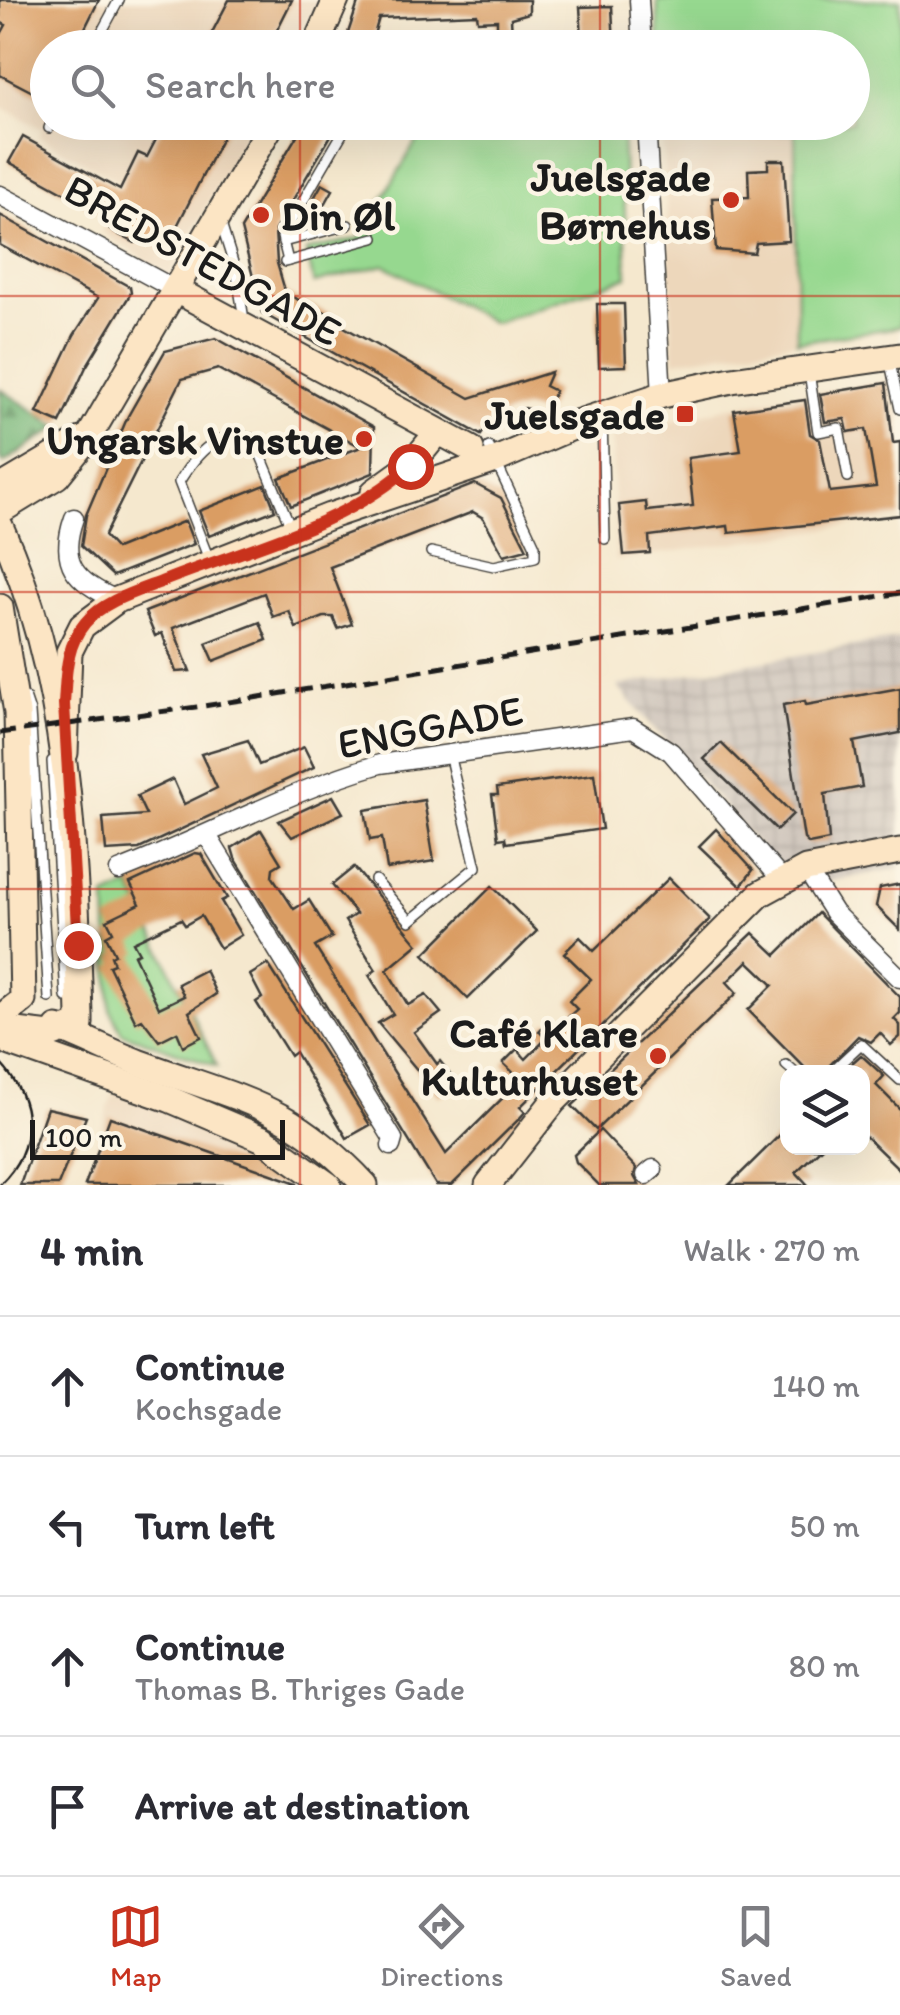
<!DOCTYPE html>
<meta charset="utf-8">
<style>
body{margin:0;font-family:Itim,sans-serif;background:#f7f7f7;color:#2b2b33}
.controls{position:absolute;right:30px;bottom:30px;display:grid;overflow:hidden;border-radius:20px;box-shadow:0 10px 40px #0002}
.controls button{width:90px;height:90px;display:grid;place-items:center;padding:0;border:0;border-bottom:2px solid #e1e1e2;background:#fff;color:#2b2b33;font:50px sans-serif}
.scale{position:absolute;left:30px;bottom:25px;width:255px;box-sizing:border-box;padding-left:10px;border:5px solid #1c1c1c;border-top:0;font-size:28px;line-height:35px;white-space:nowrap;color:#1c1c1c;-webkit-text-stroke:8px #fcf5e5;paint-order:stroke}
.stop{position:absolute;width:30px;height:30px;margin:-22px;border:8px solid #c8321e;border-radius:50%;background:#fff}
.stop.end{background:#c8321e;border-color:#fff;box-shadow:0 2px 10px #0008}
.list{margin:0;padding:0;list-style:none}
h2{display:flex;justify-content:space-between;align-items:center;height:130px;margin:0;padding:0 40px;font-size:42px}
h2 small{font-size:32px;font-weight:400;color:#7c7c81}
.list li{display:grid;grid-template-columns:65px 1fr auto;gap:30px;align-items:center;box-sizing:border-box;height:140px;padding:0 40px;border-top:2px solid #e1e1e2}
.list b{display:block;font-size:38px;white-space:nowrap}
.list p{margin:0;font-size:32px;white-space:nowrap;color:#7c7c81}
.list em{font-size:32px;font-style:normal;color:#7c7c81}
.icon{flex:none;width:55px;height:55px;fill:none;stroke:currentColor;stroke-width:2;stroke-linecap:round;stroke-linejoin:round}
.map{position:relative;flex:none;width:900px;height:1185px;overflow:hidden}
.search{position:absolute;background:#fff;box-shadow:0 10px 40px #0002;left:30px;right:30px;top:30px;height:110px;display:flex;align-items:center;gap:25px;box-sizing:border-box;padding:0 35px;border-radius:55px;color:#7c7c81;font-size:38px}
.sheet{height:690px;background:#fff}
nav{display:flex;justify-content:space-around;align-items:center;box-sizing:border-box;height:140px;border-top:2px solid #e1e1e2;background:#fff;font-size:28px;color:#7c7c81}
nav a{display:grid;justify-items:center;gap:5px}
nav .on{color:#c8321e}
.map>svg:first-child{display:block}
.built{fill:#edd7bb}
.industrial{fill:url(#industrial-grid)}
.green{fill:#96d88f;stroke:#597a56;stroke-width:2.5}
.forest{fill:url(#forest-firs);stroke:#4a6a4b;stroke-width:2.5}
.building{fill:#da9d63}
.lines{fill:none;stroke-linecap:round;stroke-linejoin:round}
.lane-casing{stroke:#3d3b37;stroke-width:12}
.street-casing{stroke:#3d3b37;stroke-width:21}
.secondary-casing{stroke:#3d3b37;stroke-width:29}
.lane{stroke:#fff;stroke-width:9}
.street{stroke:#fff;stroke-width:18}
.secondary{stroke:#fce5c4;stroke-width:25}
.tram{stroke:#1c1c1c;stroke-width:2.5}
.rail{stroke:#1c1c1c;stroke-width:5;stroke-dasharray:15 8;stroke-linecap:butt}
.route{stroke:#c8321e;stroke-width:12}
.grid{fill:none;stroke:#c8321e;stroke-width:2.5;stroke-opacity:0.55}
.poi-dot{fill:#c8321e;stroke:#fcf5e5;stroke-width:4}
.labels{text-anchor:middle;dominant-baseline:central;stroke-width:9;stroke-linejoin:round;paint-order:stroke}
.poi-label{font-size:42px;font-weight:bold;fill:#1c1c1c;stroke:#fcf5e5;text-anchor:end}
.street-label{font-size:42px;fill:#1c1c1c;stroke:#fcf5e5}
</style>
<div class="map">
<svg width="900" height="1185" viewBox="0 0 900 1185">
<defs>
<pattern id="industrial-grid" width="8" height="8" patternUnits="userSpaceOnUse" patternTransform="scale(2.5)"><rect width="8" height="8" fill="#ccc2b9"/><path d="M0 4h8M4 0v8" fill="none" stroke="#afa69e"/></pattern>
<pattern id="forest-firs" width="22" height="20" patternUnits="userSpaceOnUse" patternTransform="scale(2.5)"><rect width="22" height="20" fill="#78b87a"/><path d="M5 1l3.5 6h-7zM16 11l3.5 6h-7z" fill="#629563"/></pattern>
</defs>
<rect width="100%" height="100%" fill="#fcf5e5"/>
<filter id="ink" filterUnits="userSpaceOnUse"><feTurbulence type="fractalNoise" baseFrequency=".01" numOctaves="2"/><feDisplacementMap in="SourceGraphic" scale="20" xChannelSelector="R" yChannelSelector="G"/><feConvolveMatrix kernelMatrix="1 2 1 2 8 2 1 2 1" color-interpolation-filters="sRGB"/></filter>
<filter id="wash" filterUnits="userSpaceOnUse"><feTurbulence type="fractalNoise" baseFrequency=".0048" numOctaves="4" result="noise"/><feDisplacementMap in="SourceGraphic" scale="40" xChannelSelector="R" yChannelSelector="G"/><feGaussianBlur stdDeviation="2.25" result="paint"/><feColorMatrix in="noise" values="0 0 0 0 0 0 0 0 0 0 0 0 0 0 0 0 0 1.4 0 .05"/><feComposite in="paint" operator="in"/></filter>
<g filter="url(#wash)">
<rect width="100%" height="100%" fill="#f5e8ce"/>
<!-- built -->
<g class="built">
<path d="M0,0H326L307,19L291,47L48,48V122L251,123L170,275L101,232L123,183L39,137L42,129L0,106Z"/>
<path d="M795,132L797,342L674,361L663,137Z"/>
<path d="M900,379V518L616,560L612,436L742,404Z"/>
<path d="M119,1073L248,1110L306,1140L354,1185H84Z"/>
</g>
<!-- industrial -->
<path class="industrial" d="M900,638V868L796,888L617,686Z"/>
<!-- green -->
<g class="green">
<path d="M657,0H900V327L797,342L795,132L663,137L662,123L852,122V48L659,47Z"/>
<path d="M427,123H622L627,277L494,323L384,265L314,283L306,251L360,238Z"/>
<path d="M130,886L217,1066L122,1033L110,1010L106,897Z"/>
</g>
<!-- forest -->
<path class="forest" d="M0,389L59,427L3,463L0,458Z"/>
<g id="blocks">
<!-- building -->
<g class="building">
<path d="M0,0H99L75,48H48V100L0,75V36L6,25L0,22Z"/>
<path d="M229,0H292L268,48H204Z"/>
<path d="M359,0H529V13L511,18L512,35H497V20L478,21L477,14L379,18L370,48H343Z"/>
<path d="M612,6L614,48H588V37L582,38L580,7Z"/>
<path d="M165,122H230L174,232L135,243L110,230L114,220L9,162L23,137L120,190L138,153L147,157Z"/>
<path d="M305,122H339L275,230L277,263L286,294L336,317L330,319L470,398L551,372L545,386L555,391L545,414L525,408L492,419L481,435L262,313L241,229Z"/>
<path d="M768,160H784L789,241L756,243L754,253L716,250L712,198L749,197L748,170L768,169Z"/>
<path d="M322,184L333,190L320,213L309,207Z"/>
<path d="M0,215L130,287L131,293L86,367L60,423L37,413L74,335L98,298L0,245Z"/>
<path d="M597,304H624L626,366L599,367Z"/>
<path d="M216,338L374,427L373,473L291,506L279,478L361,447L218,369L182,379L104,536L116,549L185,521L194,544L113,576L81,546L86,515L128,416L165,351Z"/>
<path d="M886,383L893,443L900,442V515L729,533L728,526L649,536L650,553L624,555L619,505L646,502L647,511L693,506L688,458L741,451L734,410L805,400L810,434L820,440L830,492L876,487L866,429L848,432L845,419L825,422L820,394Z"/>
<path d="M475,484L501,498L527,549L504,555L483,518L473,512L330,567L352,624L338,629L333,617H324L296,628L289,611L273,617L264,593L173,628L190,671L176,672L162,633L155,636L145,612Z"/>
<path d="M265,485L275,510L209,536L199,511Z"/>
<path d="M260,622L267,640L214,661L206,643Z"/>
<path d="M900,688V733L854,742L862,787L825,794L829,840L809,844L804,839L783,705L805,701L806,705Z"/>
<path d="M248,740L259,765L304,747L314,767L139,849L106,851L103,818L146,815L137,796L173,779L184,804L217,788L201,754Z"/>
<path d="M721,743L793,814L777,830L704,759Z"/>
<path d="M594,774L602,829L506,843L505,838L498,839L492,795H498L497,788Z"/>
<path d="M333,796L343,813L292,837L279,821Z"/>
<path d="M424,800L434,861L387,869L382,838L370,840L365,810Z"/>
<path d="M716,829L753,870L741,886L699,846Z"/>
<path d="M261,830L281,863L273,868L272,876L294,909L309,900L332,937L315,947L446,1154L521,1080L503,1063L517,1049L526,1059L546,1039L539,1031L548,1021L556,1029L577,1009L569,1001L591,979L564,953L580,937L594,951L669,878L710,919L520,1107L525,1112L518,1120L452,1185H436L235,858L232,848Z"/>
<path d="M195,853L201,854L227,898L221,901L241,935L220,948L201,916L185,925L181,919L133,942L139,953L134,955L159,1008L184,996L178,984L205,970L216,994L189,1012L201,1037L183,1046L177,1032L159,1041L142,1019L136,1022L109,966L114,964L111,956L115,954L106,936L113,932L107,920L140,904L130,883Z"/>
<path d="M354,867L418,944L387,970L408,1005L426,995L441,1013L414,1032L437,1064L440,1061L456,1081L439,1096L378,1023L393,1014L369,975L376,970L345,921L356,914L332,885Z"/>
<path d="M900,884V930L876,906L880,888Z"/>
<path d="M492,886L537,931L468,999L424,954Z"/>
<path d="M818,913L900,997V1013L894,1019L900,1025V1037L891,1045L880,1033L871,1042L858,1036L823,1072H809L748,1010L773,985L748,961L727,982L737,993L596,1130L572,1106L753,933L776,955Z"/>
<path d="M268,964L370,1125L347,1138L295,1052L290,1056L256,1002L262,998L250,975Z"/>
<path d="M861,1055L884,1076L876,1085L900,1109V1170L862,1133V1072H842Z"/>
<path d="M47,1108L86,1117L58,1185H20Z"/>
<path d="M110,1117L297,1183V1185H85Z"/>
<path d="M788,1127V1148H821L796,1172L808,1185H729Z"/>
<path d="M600,1130L636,1168L634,1176L639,1185H599L576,1162L574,1155Z"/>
</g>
</g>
</g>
<g filter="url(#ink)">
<use href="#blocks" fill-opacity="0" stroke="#3d3b37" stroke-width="2.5"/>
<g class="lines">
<defs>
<g id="lane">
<path d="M93,48L119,0"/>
<path d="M49,128L52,122"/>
<path d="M221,224L237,275L244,320"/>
<path d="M283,242L348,225"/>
<path d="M288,261L282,237L349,122"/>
<path d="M285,262L374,238"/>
<path d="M889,358L900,409"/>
<path d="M809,372L818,432L839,428L848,477"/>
<path d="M602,416L605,539"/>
<path d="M431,552L494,566L535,557V546L489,447"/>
<path d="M210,562L179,482C197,453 216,429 254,439L291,528"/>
<path d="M25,697L30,712L49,998"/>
<path d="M52,761L66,997"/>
<path d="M375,880L410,921L476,867L449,754"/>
<path d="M786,1065L794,1072"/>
<path d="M831,1072L861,1044L900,1080"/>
</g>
<g id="street">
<path d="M639,0L642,48"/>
<path d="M646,122L662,395"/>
<path d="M0,195L176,290"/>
<path d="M74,518C58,563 75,582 117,600"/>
<path d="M208,837L393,1139L391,1146"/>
<path d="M806,869L834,913L900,978"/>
<path d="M119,871C207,837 290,790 380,764L633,728L671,752L782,880"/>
<path d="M646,1175L653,1169"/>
</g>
<g id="secondary">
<path d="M315,48L336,0"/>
<path d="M176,290L471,449"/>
<path d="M573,424L662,395L732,380L900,356"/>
<path d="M0,488L81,440"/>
<path d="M374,492L410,466L438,432"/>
<path d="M0,511L57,476L90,435L273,122"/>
<path d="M0,526C70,680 75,849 80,1016V1024L50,1035L0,1029"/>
<path d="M0,607L17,713L23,1000L9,1011"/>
<path d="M65,753L69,652L82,626L117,600L330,516L493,461L589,420"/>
<path d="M57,1028C87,1038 114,1054 143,1064C241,1100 289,1104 365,1185"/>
<path d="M11,1043L169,1099L263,1139L328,1185"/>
<path d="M488,1185L553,1102L760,894L806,869L900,851"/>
</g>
</defs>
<!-- lane casing -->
<use href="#lane" class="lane-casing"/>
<!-- street casing -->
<use href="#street" class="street-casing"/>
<!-- secondary casing -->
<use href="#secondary" class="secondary-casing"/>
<!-- lane -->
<use href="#lane" class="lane"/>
<!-- street -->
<use href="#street" class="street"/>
<!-- secondary -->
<use href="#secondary" class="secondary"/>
<!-- tram -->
<path class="tram" d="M0,1063C35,1100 38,1147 0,1184"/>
<!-- rail -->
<path class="rail" d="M0,733L204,706L900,593"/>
</g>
</g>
<g class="lines" filter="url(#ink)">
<!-- route -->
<path class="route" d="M78,945L64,704C66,676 65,647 85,623C104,600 138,591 166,580C246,548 345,526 410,466"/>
</g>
<!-- grid -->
<path class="grid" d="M300,0V48M600,0V48M300,122V1185M600,122V1185M0,296H900M0,592H900M0,889H900"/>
<!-- markers -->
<g class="poi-dot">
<circle cx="731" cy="200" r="10"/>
<circle cx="261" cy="215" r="10"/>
<rect x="675" y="404" width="20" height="20" rx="5"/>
<circle cx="364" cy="439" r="10"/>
<circle cx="658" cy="1056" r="10"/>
</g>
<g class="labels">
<!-- poi labels -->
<g class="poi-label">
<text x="711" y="176">Juelsgade<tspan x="711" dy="48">Børnehus</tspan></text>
<text x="281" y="215" text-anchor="start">Din Øl</text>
<text x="665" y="414">Juelsgade</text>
<text x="344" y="439">Ungarsk Vinstue</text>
<text x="638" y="1032">Café Klare<tspan x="638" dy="48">Kulturhuset</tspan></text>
</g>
<!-- street labels -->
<g class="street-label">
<text transform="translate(203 260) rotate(29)">BREDSTEDGADE</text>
<text transform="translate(430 727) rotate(-11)">ENGGADE</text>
</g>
</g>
</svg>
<div class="controls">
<button><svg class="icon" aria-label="layers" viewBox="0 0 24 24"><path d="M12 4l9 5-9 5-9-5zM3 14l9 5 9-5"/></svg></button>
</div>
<div class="scale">100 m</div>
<div class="stop" style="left:410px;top:466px"></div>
<div class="stop end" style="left:78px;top:945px"></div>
<div class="search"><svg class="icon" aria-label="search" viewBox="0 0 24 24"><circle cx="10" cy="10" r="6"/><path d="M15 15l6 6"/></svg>Search here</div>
</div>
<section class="sheet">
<h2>4 min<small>Walk · 270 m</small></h2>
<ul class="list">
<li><svg class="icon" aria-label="ahead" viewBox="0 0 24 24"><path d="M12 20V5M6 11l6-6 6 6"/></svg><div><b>Continue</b><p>Kochsgade</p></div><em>140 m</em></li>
<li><svg class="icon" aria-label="left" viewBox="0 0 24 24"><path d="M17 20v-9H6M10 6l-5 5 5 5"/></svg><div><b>Turn left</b></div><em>50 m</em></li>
<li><svg class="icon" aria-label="ahead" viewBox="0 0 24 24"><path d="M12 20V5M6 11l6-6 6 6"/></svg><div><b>Continue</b><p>Thomas B. Thriges Gade</p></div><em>80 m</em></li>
<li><svg class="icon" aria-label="arrive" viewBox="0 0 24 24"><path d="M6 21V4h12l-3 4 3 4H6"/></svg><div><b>Arrive at destination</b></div></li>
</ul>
</section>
<nav>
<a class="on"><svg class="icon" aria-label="map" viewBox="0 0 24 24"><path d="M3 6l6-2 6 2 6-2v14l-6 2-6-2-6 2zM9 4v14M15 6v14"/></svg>Map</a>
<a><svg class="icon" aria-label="directions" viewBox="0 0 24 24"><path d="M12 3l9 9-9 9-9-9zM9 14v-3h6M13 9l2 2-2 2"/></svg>Directions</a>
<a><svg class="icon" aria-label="saved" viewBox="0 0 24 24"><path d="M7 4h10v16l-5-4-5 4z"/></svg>Saved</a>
</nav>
